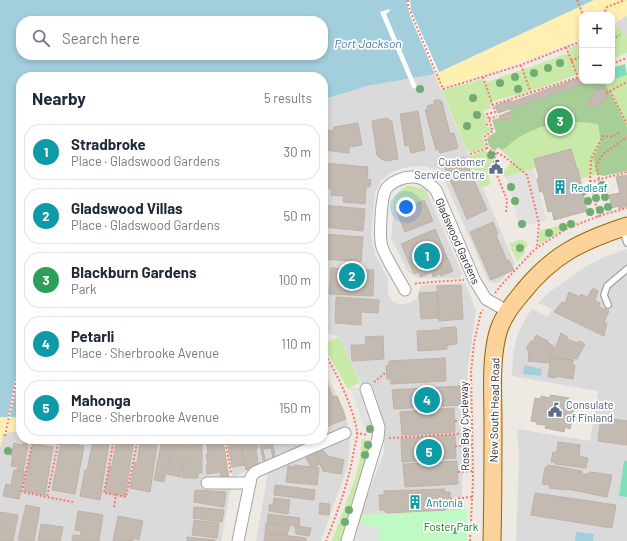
<!DOCTYPE html>
<meta charset="utf-8">
<style>
body{margin:0;font-family:Barlow,sans-serif;background:#f6f6f7;color:#1f2937}
.controls{position:absolute;right:12px;top:12px;display:grid;overflow:hidden;border-radius:8px;box-shadow:0 2px 6px #0003}
.controls button{width:36px;height:36px;display:grid;place-items:center;padding:0;border:0;border-bottom:1px solid #e0e1e3;background:#fff;color:#1f2937;font:20px sans-serif}
.you{position:absolute;left:406px;top:207px;width:14px;height:14px;margin:-10px;border:3px solid #fff;border-radius:50%;background:#1a73e8;box-shadow:0 0 0 6px #1a73e833}
.badge{display:grid;place-items:center;width:26px;height:26px;border-radius:50%;background:#1a73e8;color:#fff;font-size:13px;font-weight:700}
.pin{position:absolute;translate:-50% -50%;border:2px solid #fff;box-shadow:0 1px 4px #0006}
.list{margin:0;padding:0;list-style:none}
h2{display:flex;justify-content:space-between;align-items:center;height:52px;margin:0;padding:0 16px;font-size:17px}
h2 small{font-size:13px;font-weight:400;color:#747a83}
.list li{display:grid;grid-template-columns:26px 1fr auto;gap:12px;align-items:center;box-sizing:border-box;height:56px;margin:0 8px 8px;padding:0 8px;border:1px solid #e0e1e3;border-radius:16px}
.list b{display:block;font-size:15px;white-space:nowrap}
.list p{margin:0;font-size:13px;white-space:nowrap;color:#747a83}
.list em{font-size:13px;font-style:normal;color:#747a83}
.icon{flex:none;width:22px;height:22px;fill:none;stroke:currentColor;stroke-width:2;stroke-linecap:round;stroke-linejoin:round}
.map{position:relative;flex:none;width:627px;height:541px;overflow:hidden}
.search{position:absolute;background:#fff;box-shadow:0 2px 6px #0003;left:16px;top:16px;width:312px;height:44px;display:flex;align-items:center;gap:10px;box-sizing:border-box;padding:0 14px;border-radius:16px;color:#747a83;font-size:15px}
.panel{position:absolute;background:#fff;box-shadow:0 2px 6px #0003;left:16px;top:72px;width:312px;height:372px;border-radius:16px}
.map>svg:first-child{display:block}
.residential{fill:#dbdada}
.grass{fill:#c8e9a8}
.forest{fill:#a7ce97}
.sand{fill:#ffefb0}
.park{fill:#bff9c4}
.pitch{fill:#80deba}
.parking{fill:#e1e1e1}
.water{fill:#a3cfdc;fill-rule:evenodd}
.pier{fill:#fff}
.building{fill:#c3bab2;stroke:#c0b1a5}
.lines{fill:none;stroke-linecap:round;stroke-linejoin:round}
.service-casing{stroke:#a4a4a4;stroke-width:8}
.minor-casing{stroke:#a4a4a4;stroke-width:13}
.primary-casing{stroke:#966500;stroke-width:19}
.path{stroke:#f97869;stroke-width:2;stroke-dasharray:2 2;stroke-linecap:butt}
.service{stroke:#fff;stroke-width:5.5}
.minor{stroke:#fff;stroke-width:11}
.primary{stroke:#fbd29a;stroke-width:17}
.tree{fill:#71ac72}
.labels{text-anchor:middle;dominant-baseline:central;stroke-width:3.5;stroke-linejoin:round;paint-order:stroke}
.service-label{font-size:11px;fill:#4e5e75;stroke:#fff;text-anchor:end}
.culture-label{font-size:11px;fill:#0d838f;stroke:#fff;text-anchor:start}
.street-label{font-size:11px;fill:#1d1d1d;stroke:#fff}
.park-label{font-size:11px;fill:#0b7a15;stroke:#fff}
.water-label{font-size:12px;font-style:italic;fill:#4776a4;stroke:#fff}
</style>
<div class="map">
<svg width="627" height="541" viewBox="0 0 627 541">
<rect width="100%" height="100%" fill="#eeeae3"/>
<!-- residential -->
<g class="residential">
<path d="M627,15V37L616,23Z"/>
<path d="M435,74L450,112L515,264L500,282L494,283L488,280L443,177L435,170L427,167L416,166L403,168L390,173L380,182L375,194L371,236L375,254L388,279V293L392,301L401,305L411,302L417,298L421,285L461,283L466,284L476,311L468,368L461,511L360,515L384,452L383,422L372,385H362L339,337L327,333L323,321V101L367,86Z"/>
<path d="M407,186L422,188L426,189L428,194L462,274L459,278H418L408,272L391,238L395,197L400,190Z"/>
<path d="M627,249V541H516L519,457L517,429L590,441L598,391L512,376L513,353L518,333L527,316L532,309L548,317L552,309L538,303L552,290L588,265L607,256Z"/>
<path d="M323,369L344,409L348,426L323,437Z"/>
<path d="M21,431V439H223L229,479L204,478V489L231,488L221,541H0V449L3,433Z"/>
<path d="M350,436L348,465L321,541H256L268,473Z"/>
<path d="M227,439H319L233,477Z"/>
</g>
<!-- grass -->
<g class="grass">
<path d="M620,27L627,37V53L617,57L612,61V30Z"/>
<path d="M582,43V73L516,96L514,95L493,101L490,105L491,108L483,111L488,122L485,123L486,127L490,126L491,131L483,135L485,147L472,152L467,151L442,91L482,79L484,83L525,69L571,52L569,48Z"/>
<path d="M627,75V167L593,158L597,174L581,179L578,169H577L571,150L534,159L536,168L506,177L501,174L513,161L498,147L495,151L489,146L487,138L496,132L492,120L500,118L501,121L513,117L510,109L604,81L605,82L612,81V80Z"/>
<path d="M485,150L493,159L487,174L491,184L482,188L469,156Z"/>
<path d="M407,186C416,187 422,188 428,195L424,200L397,212L393,211C395,198 395,194 407,186Z"/>
<path d="M576,222L577,224L567,228L539,244L540,230Z"/>
<path d="M522,239L527,243V247L524,249L525,253L517,261L509,244Z"/>
<path d="M339,337L360,382L348,389L323,345Z"/>
<path d="M362,439L371,441L366,464L341,541H332L355,479L359,464Z"/>
</g>
<!-- forest -->
<path class="forest" d="M594,81H604L627,127V171L603,176L597,174L593,158L601,142L598,124C572,119 542,123 519,137C513,141 508,146 502,150L498,147L495,151L489,146L487,138L496,132L492,120L500,118L501,121L513,117L510,109Z"/>
<!-- sand -->
<g class="sand">
<path d="M594,0H627V15L612,25V15H582V38C536,58 488,74 440,88L435,74Z"/>
<path d="M0,417H21V431L3,433L0,449Z"/>
</g>
<!-- park -->
<path class="park" d="M467,509V541H352L360,515Z"/>
<!-- pitch -->
<g class="pitch">
<path d="M625,64L627,75L612,80V68Z"/>
<path d="M624,461H627V497L619,496Z"/>
</g>
<!-- parking -->
<g class="parking">
<path d="M534,169L547,220L520,227L506,177Z"/>
<path d="M350,387L366,389L379,427H364Z"/>
<path d="M358,522L379,529L378,541H352Z"/>
</g>
<!-- water -->
<g class="water">
<path d="M0,0H594L435,74L367,86L323,100V77H21V417H0ZM21,21H323V55H21Z"/>
<path d="M524,365L542,369L541,376L523,374Z"/>
<path d="M576,532L594,534L593,541H575Z"/>
</g>
<!-- pier -->
<g class="pier">
<path d="M407,0H410L411,10L439,72L435,74L411,18L407,5Z"/>
<path d="M389,9L390,11L386,14L417,87L413,89L380,12Z"/>
<path d="M19,362H21V365L6,436H4Z"/>
</g>
<!-- building -->
<g class="building">
<path d="M582,77V81H594L498,113L495,106L511,100V102Z"/>
<path d="M602,86L608,96L597,108L587,106L595,91Z"/>
<path d="M436,100H440L442,102L450,134L454,133L458,148L440,153L439,150H436L425,110L428,109L427,106L434,104V101Z"/>
<path d="M418,111L425,150L411,153L409,145L405,146L400,114Z"/>
<path d="M511,111L513,117L501,121L499,116Z"/>
<path d="M387,118L392,122L398,159L386,161L381,159L377,155L372,121Z"/>
<path d="M358,123L362,145L349,147V153L323,150V129L333,131L334,127Z"/>
<path d="M571,149L577,169H578L587,211L554,220L552,211L548,212L543,192H540L537,179L539,178L534,159Z"/>
<path d="M464,157L487,210L467,219L445,168L456,163L455,161Z"/>
<path d="M325,163L368,167L367,179L371,180L370,187H366L365,204L343,202L344,196L331,195L332,189L323,188Z"/>
<path d="M627,175V206L619,209L618,206L612,208L609,195L620,193L616,177Z"/>
<path d="M424,200L433,221L405,232L397,212Z"/>
<path d="M323,205L365,209L363,231L323,227Z"/>
<path d="M493,222L498,234L496,235L507,261L509,260L514,270L491,280L470,232Z"/>
<path d="M435,229L453,271L441,276L440,274L433,277L432,272L421,277L418,272L414,274L401,244Z"/>
<path d="M323,234L363,237L361,262L323,259Z"/>
<path d="M331,268L374,270L373,296L329,294Z"/>
<path d="M461,285L463,319L439,321L437,286Z"/>
<path d="M593,288L598,291L595,301L600,303L599,307L609,311L604,322L607,323L604,336L554,312L562,302L565,303L569,292L580,297L581,294L587,297Z"/>
<path d="M437,292L439,318L421,319L419,293Z"/>
<path d="M336,297L379,300L378,313L361,312V325L335,323Z"/>
<path d="M456,327L457,344L447,345V349L418,351L417,331L442,330L441,328Z"/>
<path d="M561,333L568,337L567,339L577,343L579,341L585,344L577,359L574,358L573,361L567,359L565,360L550,357V354L553,348L555,349Z"/>
<path d="M536,335L548,341V343L554,346L550,354L549,363L528,361L529,351L527,350V347L531,341L533,342Z"/>
<path d="M383,336L384,359L352,361L351,345H366L365,337Z"/>
<path d="M551,357L565,360L567,359L573,361L572,365H575L573,379L555,376V378L548,377Z"/>
<path d="M445,358L446,381L391,384V379H387L386,366L389,365V361Z"/>
<path d="M323,374L333,397L337,396L346,419L323,428Z"/>
<path d="M460,386L461,405L394,409L392,390Z"/>
<path d="M550,395L569,398V403L575,404L570,429L565,427L564,432L545,428L546,425L536,424L537,422L531,421L535,398L541,399V396L550,398Z"/>
<path d="M454,408L455,432L402,435L400,412Z"/>
<path d="M601,417L627,421V445L598,441Z"/>
<path d="M455,435L456,458L402,462L401,439Z"/>
<path d="M117,439H134L125,496L105,492L110,466H112Z"/>
<path d="M141,439H158L150,492L130,488L135,462L137,463Z"/>
<path d="M162,439H173L164,482L154,480Z"/>
<path d="M174,439H188L181,477L167,474Z"/>
<path d="M189,439H202V473H198V478H183V467H185V457H187V448H188Z"/>
<path d="M206,439H223L229,479L222,480L220,472L207,474L206,465H208L206,454H208Z"/>
<path d="M240,439H257L258,448L256,449L258,464L246,470Z"/>
<path d="M240,439L245,465L232,467L227,440Z"/>
<path d="M259,439H272L275,457L273,458L271,448L263,449L265,460H263Z"/>
<path d="M275,439H288L289,442L276,444Z"/>
<path d="M93,440L109,443L100,500L80,496L85,470L87,471Z"/>
<path d="M61,442L84,446L75,494L52,490Z"/>
<path d="M558,442L580,445L579,456L588,458L586,468L555,464V462H551L553,452H557Z"/>
<path d="M14,443L21,445L24,443H27L28,446L23,472L17,470L18,467L11,466L13,456H11Z"/>
<path d="M33,443L53,447L45,495L24,491Z"/>
<path d="M323,450L328,456L344,460L341,474L323,471L315,453Z"/>
<path d="M315,453L320,464L315,467H311L306,458Z"/>
<path d="M457,461L458,484L405,487L403,464Z"/>
<path d="M294,465L319,468L317,485L286,482L288,466L294,467Z"/>
<path d="M548,465L582,471V474H587L590,472L612,475L607,497L567,489V490L549,488L550,485L542,484L545,468Z"/>
<path d="M14,470L25,472L19,499L3,496L6,484L11,485Z"/>
<path d="M275,485L315,490L314,500L274,495Z"/>
<path d="M445,489V492H450V506H446V510L386,513L385,510H380L379,495H384V491Z"/>
<path d="M195,490L226,492L224,507L194,502Z"/>
<path d="M535,493L616,505L612,528L531,515Z"/>
<path d="M274,498L290,500L288,514L269,511V505H273Z"/>
<path d="M320,503L330,504L329,515L319,514Z"/>
<path d="M26,505L40,508L34,541L18,540Z"/>
<path d="M194,507L224,510L222,522L193,518Z"/>
<path d="M78,511L103,515L99,541H72L73,535L80,536L81,531L75,530Z"/>
<path d="M0,512L18,515L13,541H0Z"/>
<path d="M268,514L300,518L299,526L267,522Z"/>
<path d="M118,516L143,521L139,540L133,538V541H113Z"/>
<path d="M194,520L219,523L217,538L192,535Z"/>
<path d="M266,523L290,526L287,535L265,532Z"/>
<path d="M41,524L63,527L60,541H38Z"/>
<path d="M295,526L311,528L309,536L296,534Z"/>
<path d="M265,533L306,538V541H264Z"/>
<path d="M187,537L215,540V541H187Z"/>
</g>
<g class="lines">
<defs>
<g id="service">
<path d="M623,230L627,243"/>
<path d="M608,305L604,295L607,286L627,269"/>
</g>
<g id="minor">
<path d="M405,290C398,277 387,260 382,247C379,237 381,197 386,189C390,183 397,180 404,178C419,175 425,179 436,190L474,279L486,299L507,311"/>
<path d="M207,483H250L251,477L255,472L345,433"/>
<path d="M238,541L250,483"/>
<path d="M347,541L378,438L379,427L366,389"/>
</g>
<path id="primary" d="M492,541C493,501 493,462 493,423C493,393 490,357 499,329C504,315 512,305 522,293C552,255 581,241 627,226"/>
</defs>
<!-- service casing -->
<use href="#service" class="service-casing"/>
<!-- minor casing -->
<use href="#minor" class="minor-casing"/>
<!-- primary casing -->
<use href="#primary" class="primary-casing"/>
<!-- path -->
<g class="path">
<path d="M408,0V5L413,18L443,89L521,65L582,41"/>
<path d="M577,0L583,15"/>
<path d="M603,15L607,7L625,0"/>
<path d="M612,28L616,26"/>
<path d="M612,39L620,35"/>
<path d="M566,47L578,77"/>
<path d="M571,61L582,56"/>
<path d="M612,64L627,58"/>
<path d="M521,65L531,93"/>
<path d="M483,77L495,112L487,114L493,131L485,136L487,148L495,153H498L505,157L527,175L539,223L537,247"/>
<path d="M610,91L627,124"/>
<path d="M606,93L627,82"/>
<path d="M492,105L582,76"/>
<path d="M489,119L497,116"/>
<path d="M486,125L490,123"/>
<path d="M496,153L493,165L507,200L506,213"/>
<path d="M470,154L487,148"/>
<path d="M599,179L596,166L603,154L627,137"/>
<path d="M590,182L591,159L603,136L612,137L620,132"/>
<path d="M599,217L590,182L627,172"/>
<path d="M415,284L417,283L464,280"/>
<path d="M495,293L502,284L535,249L568,228L602,215L627,208"/>
<path d="M323,352C337,372 353,408 357,431C358,437 355,444 354,450C349,481 338,511 326,541"/>
<path d="M374,382L385,373"/>
<path d="M460,396L471,395"/>
<path d="M455,421L472,419"/>
<path d="M356,433L367,435"/>
<path d="M5,436L20,363"/>
<path d="M389,438L472,433"/>
<path d="M59,439L47,497L73,502"/>
<path d="M114,439L104,493L116,495"/>
<path d="M225,439L231,473"/>
<path d="M32,443L22,492L47,497"/>
<path d="M455,446L472,445"/>
<path d="M458,472L472,471"/>
<path d="M450,499L472,497"/>
<path d="M114,507L116,495L126,497L138,439"/>
<path d="M470,541L473,480L471,372L474,343L481,312L483,310"/>
</g>
<!-- service -->
<use href="#service" class="service"/>
<!-- minor -->
<use href="#minor" class="minor"/>
<!-- primary -->
<use href="#primary" class="primary"/>
</g>
<!-- trees -->
<g class="tree">
<circle cx="560" cy="63" r="4"/>
<circle cx="548" cy="68" r="4"/>
<circle cx="534" cy="73" r="4"/>
<circle cx="515" cy="77" r="4"/>
<circle cx="500" cy="83" r="4"/>
<circle cx="420" cy="89" r="4"/>
<circle cx="518" cy="89" r="4"/>
<circle cx="473" cy="98" r="4"/>
<circle cx="477" cy="115" r="4"/>
<circle cx="467" cy="126" r="4"/>
<circle cx="491" cy="155" r="4"/>
<circle cx="602" cy="185" r="4"/>
<circle cx="511" cy="187" r="4"/>
<circle cx="584" cy="191" r="4"/>
<circle cx="605" cy="197" r="4"/>
<circle cx="596" cy="198" r="4"/>
<circle cx="515" cy="201" r="4"/>
<circle cx="588" cy="201" r="4"/>
<circle cx="608" cy="207" r="4"/>
<circle cx="600" cy="210" r="4"/>
<circle cx="590" cy="212" r="4"/>
<circle cx="522" cy="224" r="4"/>
<circle cx="571" cy="224" r="4"/>
<circle cx="563" cy="227" r="4"/>
<circle cx="549" cy="233" r="4"/>
<circle cx="520" cy="248" r="4"/>
<circle cx="370" cy="429" r="4"/>
<circle cx="368" cy="445" r="4"/>
<circle cx="8" cy="451" r="4"/>
<circle cx="365" cy="455" r="4"/>
<circle cx="349" cy="510" r="4"/>
<circle cx="345" cy="522" r="4"/>
<circle cx="455" cy="530" r="4"/>
</g>
<!-- icons -->
<defs>
<symbol id="civic-bare" viewBox="-9 -9 18 18"><path d="M-.6-6.5H3V-4.5H.6V-3L4-1V1h2V6H-6V1h2V-1L-.6-3ZM-1.2 2.5V6h2.4V2.5Z" fill="#5c6f8a" stroke="#fff" stroke-width="2.5" paint-order="stroke"/></symbol>
<symbol id="building-bare" viewBox="-9 -9 18 18"><path d="M-4-6H4V6H1V3H-1V6H-4ZM-2.5-4.3h1.7v1.8h-1.7ZM.8-4.3h1.7v1.8H.8ZM-2.5-1h1.7V.8h-1.7ZM.8-1h1.7V.8H.8Z" fill="#0f9aa8" stroke="#fff" stroke-width="2.5" paint-order="stroke"/></symbol>
</defs>
<g fill-rule="evenodd">
<use href="#civic-bare" x="486" y="157" width="20" height="20"/>
<use href="#building-bare" x="550" y="177" width="20" height="20"/>
<use href="#civic-bare" x="545" y="400" width="20" height="20"/>
<use href="#building-bare" x="405" y="492" width="20" height="20"/>
</g>
<g class="labels">
<!-- service labels -->
<g class="service-label">
<text x="485" y="161">Customer<tspan x="485" dy="13">Service Centre</tspan></text>
<text x="566" y="404" text-anchor="start">Consulate<tspan x="566" dy="13">of Finland</tspan></text>
</g>
<!-- culture labels -->
<g class="culture-label">
<text x="571" y="187">Redleaf</text>
<text x="426" y="502">Antonia</text>
</g>
<!-- street labels -->
<g class="street-label">
<text transform="translate(458 241) rotate(66)">Gladswood Gardens</text>
<text transform="translate(494 410) rotate(-89)">New South Head Road</text>
<text transform="translate(464 426) rotate(-91)">Rose Bay Cycleway</text>
</g>
<!-- park labels -->
<g class="park-label">
<text x="451" y="526">Foster Park</text>
</g>
<!-- water labels -->
<g class="water-label">
<text x="368" y="43">Port Jackson</text>
</g>
</g>
</svg>
<div class="controls">
<button>+</button>
<button>−</button>
</div>
<div class="you"></div>
<div class="pin badge" style="left:427px;top:256px;background:#0f9aa8">1</div>
<div class="pin badge" style="left:352px;top:276px;background:#0f9aa8">2</div>
<div class="pin badge" style="left:560px;top:121px;background:#2e9e5b">3</div>
<div class="pin badge" style="left:427px;top:400px;background:#0f9aa8">4</div>
<div class="pin badge" style="left:429px;top:452px;background:#0f9aa8">5</div>
<div class="search"><svg class="icon" aria-label="search" viewBox="0 0 24 24"><circle cx="10" cy="10" r="6"/><path d="M15 15l6 6"/></svg>Search here</div>
<section class="panel">
<h2>Nearby<small>5 results</small></h2>
<ul class="list">
<li><span class="badge" style="background:#0f9aa8">1</span><div><b>Stradbroke</b><p>Place · Gladswood Gardens</p></div><em>30 m</em></li>
<li><span class="badge" style="background:#0f9aa8">2</span><div><b>Gladswood Villas</b><p>Place · Gladswood Gardens</p></div><em>50 m</em></li>
<li><span class="badge" style="background:#2e9e5b">3</span><div><b>Blackburn Gardens</b><p>Park</p></div><em>100 m</em></li>
<li><span class="badge" style="background:#0f9aa8">4</span><div><b>Petarli</b><p>Place · Sherbrooke Avenue</p></div><em>110 m</em></li>
<li><span class="badge" style="background:#0f9aa8">5</span><div><b>Mahonga</b><p>Place · Sherbrooke Avenue</p></div><em>150 m</em></li>
</ul>
</section>
</div>
